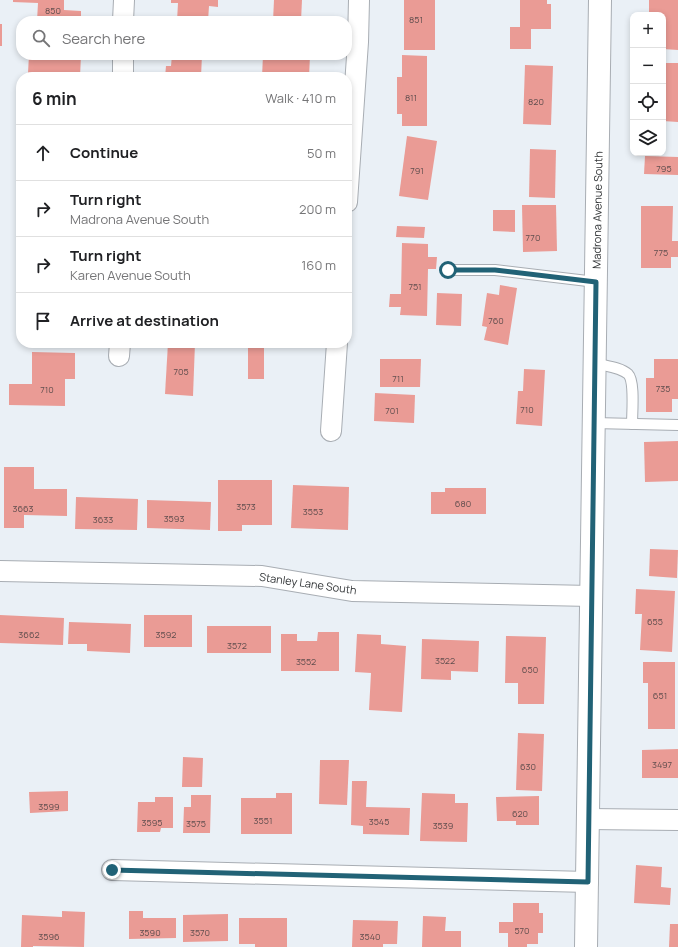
<!DOCTYPE html>
<meta charset="utf-8">
<style>
body{margin:0;font-family:Manrope,sans-serif;background:#f6f6f6;color:#202124}
.controls{position:absolute;right:12px;top:12px;display:grid;overflow:hidden;border-radius:8px;box-shadow:0 2px 6px #0003}
.controls button{width:36px;height:36px;display:grid;place-items:center;padding:0;border:0;border-bottom:1px solid #e0e0e0;background:#fff;color:#202124;font:20px sans-serif}
.stop{position:absolute;width:12px;height:12px;margin:-9px;border:3px solid #216276;border-radius:50%;background:#fff}
.stop.end{background:#216276;border-color:#fff;box-shadow:0 1px 4px #0008}
.list{margin:0;padding:0;list-style:none}
h2{display:flex;justify-content:space-between;align-items:center;height:52px;margin:0;padding:0 16px;font-size:17px}
h2 small{font-size:13px;font-weight:400;color:#757577}
.list li{display:grid;grid-template-columns:26px 1fr auto;gap:12px;align-items:center;box-sizing:border-box;height:56px;padding:0 16px;border-top:1px solid #e0e0e0}
.list b{display:block;font-size:15px;white-space:nowrap}
.list p{margin:0;font-size:13px;white-space:nowrap;color:#757577}
.list em{font-size:13px;font-style:normal;color:#757577}
.icon{flex:none;width:22px;height:22px;fill:none;stroke:currentColor;stroke-width:2;stroke-linecap:round;stroke-linejoin:round}
.map{position:relative;flex:none;width:678px;height:947px;overflow:hidden}
.search{position:absolute;background:#fff;box-shadow:0 2px 6px #0003;left:16px;top:16px;width:336px;height:44px;display:flex;align-items:center;gap:10px;box-sizing:border-box;padding:0 14px;border-radius:16px;color:#757577;font-size:15px}
.panel{position:absolute;background:#fff;box-shadow:0 2px 6px #0003;left:16px;top:72px;width:336px;height:276px;border-radius:16px}
.map>svg:first-child{display:block}
.building{fill:#ea9b95}
.lines{fill:none;stroke-linecap:round;stroke-linejoin:round}
.service-casing{stroke:#a8adb3;stroke-width:12}
.minor-casing{stroke:#a8adb3;stroke-width:22}
.secondary-casing{stroke:#a8adb3;stroke-width:24}
.service{stroke:#fff;stroke-width:10}
.minor{stroke:#fff;stroke-width:20}
.secondary{stroke:#fff;stroke-width:22}
.route{stroke:#216276;stroke-width:5}
.labels{text-anchor:middle;dominant-baseline:central;stroke-width:4;stroke-linejoin:round;paint-order:stroke}
.number-label{font-size:9px;fill:#604e4e}
.street-label{font-size:11px;fill:#323537;stroke:#fff}
</style>
<div class="map">
<svg width="678" height="947" viewBox="0 0 678 947">
<rect width="100%" height="100%" fill="#eaf0f6"/>
<!-- building -->
<g class="building">
<path d="M13,0H64V10L81,11V21H37L38,3L13,2Z"/>
<path d="M171,0H218V7L209,6L208,21H177L178,3H171Z"/>
<path d="M274,0H302L301,21H273Z"/>
<rect x="404" y="0" width="31" height="50"/>
<path d="M520,0H547V4H551V29H531V49H510V27H520Z"/>
<path d="M649,0H678V50L663,49V15H649Z"/>
<rect x="0" y="24" width="2" height="22"/>
<path d="M29,55H81L80,77H48V73H28Z"/>
<path d="M172,55H202L201,77H165L166,66H171Z"/>
<path d="M263,55L310,56L309,77H262Z"/>
<path d="M402,55L427,56V126H402V114H397V77H402Z"/>
<path d="M663,63H678V122L663,121Z"/>
<path d="M525,65L553,66L551,125L523,124Z"/>
<path d="M407,136L437,141L428,200L399,196Z"/>
<path d="M530,149L556,150L555,198L529,197Z"/>
<path d="M645,156L678,157V175L644,174Z"/>
<path d="M522,205H556L557,251L523,252Z"/>
<path d="M641,206H673L672,241H678V257H671V268H641Z"/>
<path d="M493,210H515V232L493,231Z"/>
<path d="M397,226L425,227L424,238L396,237Z"/>
<path d="M402,243L428,244V257H437L436,269H428L427,316L400,315L401,307H389L390,294H401Z"/>
<path d="M500,285L517,288L508,345L484,340L487,327L482,326L487,293L499,295Z"/>
<path d="M437,293L462,294L461,326L436,325Z"/>
<path d="M168,343H195L193,396L165,394Z"/>
<rect x="248" y="343" width="16" height="36"/>
<path d="M32,352L75,353V379H65V406L9,405V384H32Z"/>
<path d="M380,359H421L420,387H380Z"/>
<path d="M654,359H678V399H672V412H646V378H654Z"/>
<path d="M524,369L545,370L542,426L516,424L518,391H523Z"/>
<path d="M375,393L415,395L414,423L374,421Z"/>
<path d="M678,441V481L645,482L644,442Z"/>
<path d="M4,467H34V489H67V516L24,515V528H4Z"/>
<path d="M218,480H272V525H242V531H218Z"/>
<path d="M293,485L349,487L348,530L291,528Z"/>
<path d="M445,488H486V514H431V492H445Z"/>
<path d="M76,497L138,499L137,530L75,529Z"/>
<path d="M147,500L211,502L210,530L147,528Z"/>
<path d="M650,549L678,550L677,578L649,576Z"/>
<path d="M636,589L675,591L672,652L640,650L642,614H635Z"/>
<path d="M0,615L64,618L63,645L0,643Z"/>
<rect x="144" y="615" width="48" height="32"/>
<path d="M69,622L131,624L130,653L87,651V644H68Z"/>
<rect x="207" y="626" width="64" height="27"/>
<path d="M318,632H339V671H281V634H297V641H317Z"/>
<path d="M357,634L381,635V644L406,646L402,712L369,710L371,673L355,672Z"/>
<path d="M506,636L546,637L544,704H518V683H505Z"/>
<path d="M422,639L479,641L478,672L451,671V680L421,679Z"/>
<path d="M643,662H675V729H648V683H643Z"/>
<path d="M518,733L544,734L542,791L516,790Z"/>
<path d="M678,749V778H642V750Z"/>
<path d="M183,757L203,758L202,787H182Z"/>
<path d="M320,760H349L347,805L319,804Z"/>
<path d="M352,781H367L366,807L410,808L409,835L363,834V826L351,825Z"/>
<path d="M68,791V811L30,813L29,792Z"/>
<path d="M276,793H292V834H241V798H276Z"/>
<path d="M422,793L455,794V803H468L467,842L420,841Z"/>
<path d="M191,795H211L210,833H183L184,807H191Z"/>
<path d="M539,796V825H516V821H497L496,797Z"/>
<path d="M155,797H173V828H161L160,832H137L138,802H155Z"/>
<path d="M636,865L662,867L661,887L671,888L670,905L634,903Z"/>
<path d="M513,903H539V913H543V933H538V944H527V947H508V933H499V922H513Z"/>
<path d="M62,911L85,912L84,947L33,946V947H21L22,915L62,917Z"/>
<path d="M129,911H143V918H176V938L129,939Z"/>
<path d="M228,914V941L183,942V915Z"/>
<path d="M423,916L446,917L445,931H461V947H422Z"/>
<path d="M239,918H287V947H255V944H239Z"/>
<path d="M353,920L398,921L397,944H383V947H352Z"/>
<path d="M670,924H678V947H669Z"/>
</g>
<g class="lines">
<defs>
<g id="service">
<path d="M448,270H495L596,282"/>
<path d="M595,363C605,366 620,367 628,374C635,381 632,413 632,424"/>
<path d="M594,423L678,425"/>
</g>
<g id="minor">
<path d="M123,21L124,0"/>
<path d="M123,77V55"/>
<path d="M347,202L358,42L359,0"/>
<path d="M119,356L120,343"/>
<path d="M331,431L337,343"/>
<path d="M0,571L262,576L352,591L591,596"/>
<path d="M589,819L678,820"/>
<path d="M112,870L588,882"/>
</g>
<path id="secondary" d="M586,947L600,0"/>
</defs>
<!-- service casing -->
<use href="#service" class="service-casing"/>
<!-- minor casing -->
<use href="#minor" class="minor-casing"/>
<!-- secondary casing -->
<use href="#secondary" class="secondary-casing"/>
<!-- service -->
<use href="#service" class="service"/>
<!-- minor -->
<use href="#minor" class="minor"/>
<!-- secondary -->
<use href="#secondary" class="secondary"/>
</g>
<g class="lines">
<!-- route -->
<path class="route" d="M112,870L588,882L596,282L495,270H448"/>
</g>
<g class="labels">
<!-- number labels -->
<g class="number-label">
<text x="53" y="10">850</text>
<text x="416" y="19">851</text>
<text x="411" y="97">811</text>
<text x="536" y="101">820</text>
<text x="664" y="168">795</text>
<text x="417" y="170">791</text>
<text x="533" y="237">770</text>
<text x="661" y="252">775</text>
<text x="415" y="286">751</text>
<text x="496" y="320">760</text>
<text x="181" y="371">705</text>
<text x="398" y="378">711</text>
<text x="663" y="388">735</text>
<text x="47" y="389">710</text>
<text x="527" y="409">710</text>
<text x="392" y="410">701</text>
<text x="463" y="503">680</text>
<text x="246" y="506">3573</text>
<text x="23" y="508">3663</text>
<text x="313" y="511">3553</text>
<text x="174" y="518">3593</text>
<text x="103" y="519">3633</text>
<text x="655" y="621">655</text>
<text x="29" y="634">3662</text>
<text x="166" y="634">3592</text>
<text x="237" y="645">3572</text>
<text x="445" y="660">3522</text>
<text x="306" y="661">3552</text>
<text x="530" y="669">650</text>
<text x="660" y="695">651</text>
<text x="662" y="764">3497</text>
<text x="528" y="766">630</text>
<text x="49" y="806">3599</text>
<text x="520" y="813">620</text>
<text x="263" y="820">3551</text>
<text x="379" y="821">3545</text>
<text x="152" y="822">3595</text>
<text x="196" y="823">3575</text>
<text x="443" y="825">3539</text>
<text x="522" y="930">570</text>
<text x="150" y="932">3590</text>
<text x="200" y="932">3570</text>
<text x="49" y="936">3596</text>
<text x="370" y="936">3540</text>
</g>
<!-- street labels -->
<g class="street-label">
<text transform="translate(597 210) rotate(-89)">Madrona Avenue South</text>
<text transform="translate(308 583) rotate(8)">Stanley Lane South</text>
</g>
</g>
</svg>
<div class="controls">
<button>+</button>
<button>−</button>
<button><svg class="icon" aria-label="locate" viewBox="0 0 24 24"><circle cx="12" cy="12" r="6"/><path d="M12 2v4M12 18v4M2 12h4M18 12h4"/></svg></button>
<button><svg class="icon" aria-label="layers" viewBox="0 0 24 24"><path d="M12 4l9 5-9 5-9-5zM3 14l9 5 9-5"/></svg></button>
</div>
<div class="stop" style="left:448px;top:270px"></div>
<div class="stop end" style="left:112px;top:870px"></div>
<div class="search"><svg class="icon" aria-label="search" viewBox="0 0 24 24"><circle cx="10" cy="10" r="6"/><path d="M15 15l6 6"/></svg>Search here</div>
<section class="panel">
<h2>6 min<small>Walk · 410 m</small></h2>
<ul class="list">
<li><svg class="icon" aria-label="ahead" viewBox="0 0 24 24"><path d="M12 20V5M6 11l6-6 6 6"/></svg><div><b>Continue</b></div><em>50 m</em></li>
<li><svg class="icon" aria-label="right" viewBox="0 0 24 24"><path d="M7 20v-9h11M14 6l5 5-5 5"/></svg><div><b>Turn right</b><p>Madrona Avenue South</p></div><em>200 m</em></li>
<li><svg class="icon" aria-label="right" viewBox="0 0 24 24"><path d="M7 20v-9h11M14 6l5 5-5 5"/></svg><div><b>Turn right</b><p>Karen Avenue South</p></div><em>160 m</em></li>
<li><svg class="icon" aria-label="arrive" viewBox="0 0 24 24"><path d="M6 21V4h12l-3 4 3 4H6"/></svg><div><b>Arrive at destination</b></div></li>
</ul>
</section>
</div>
